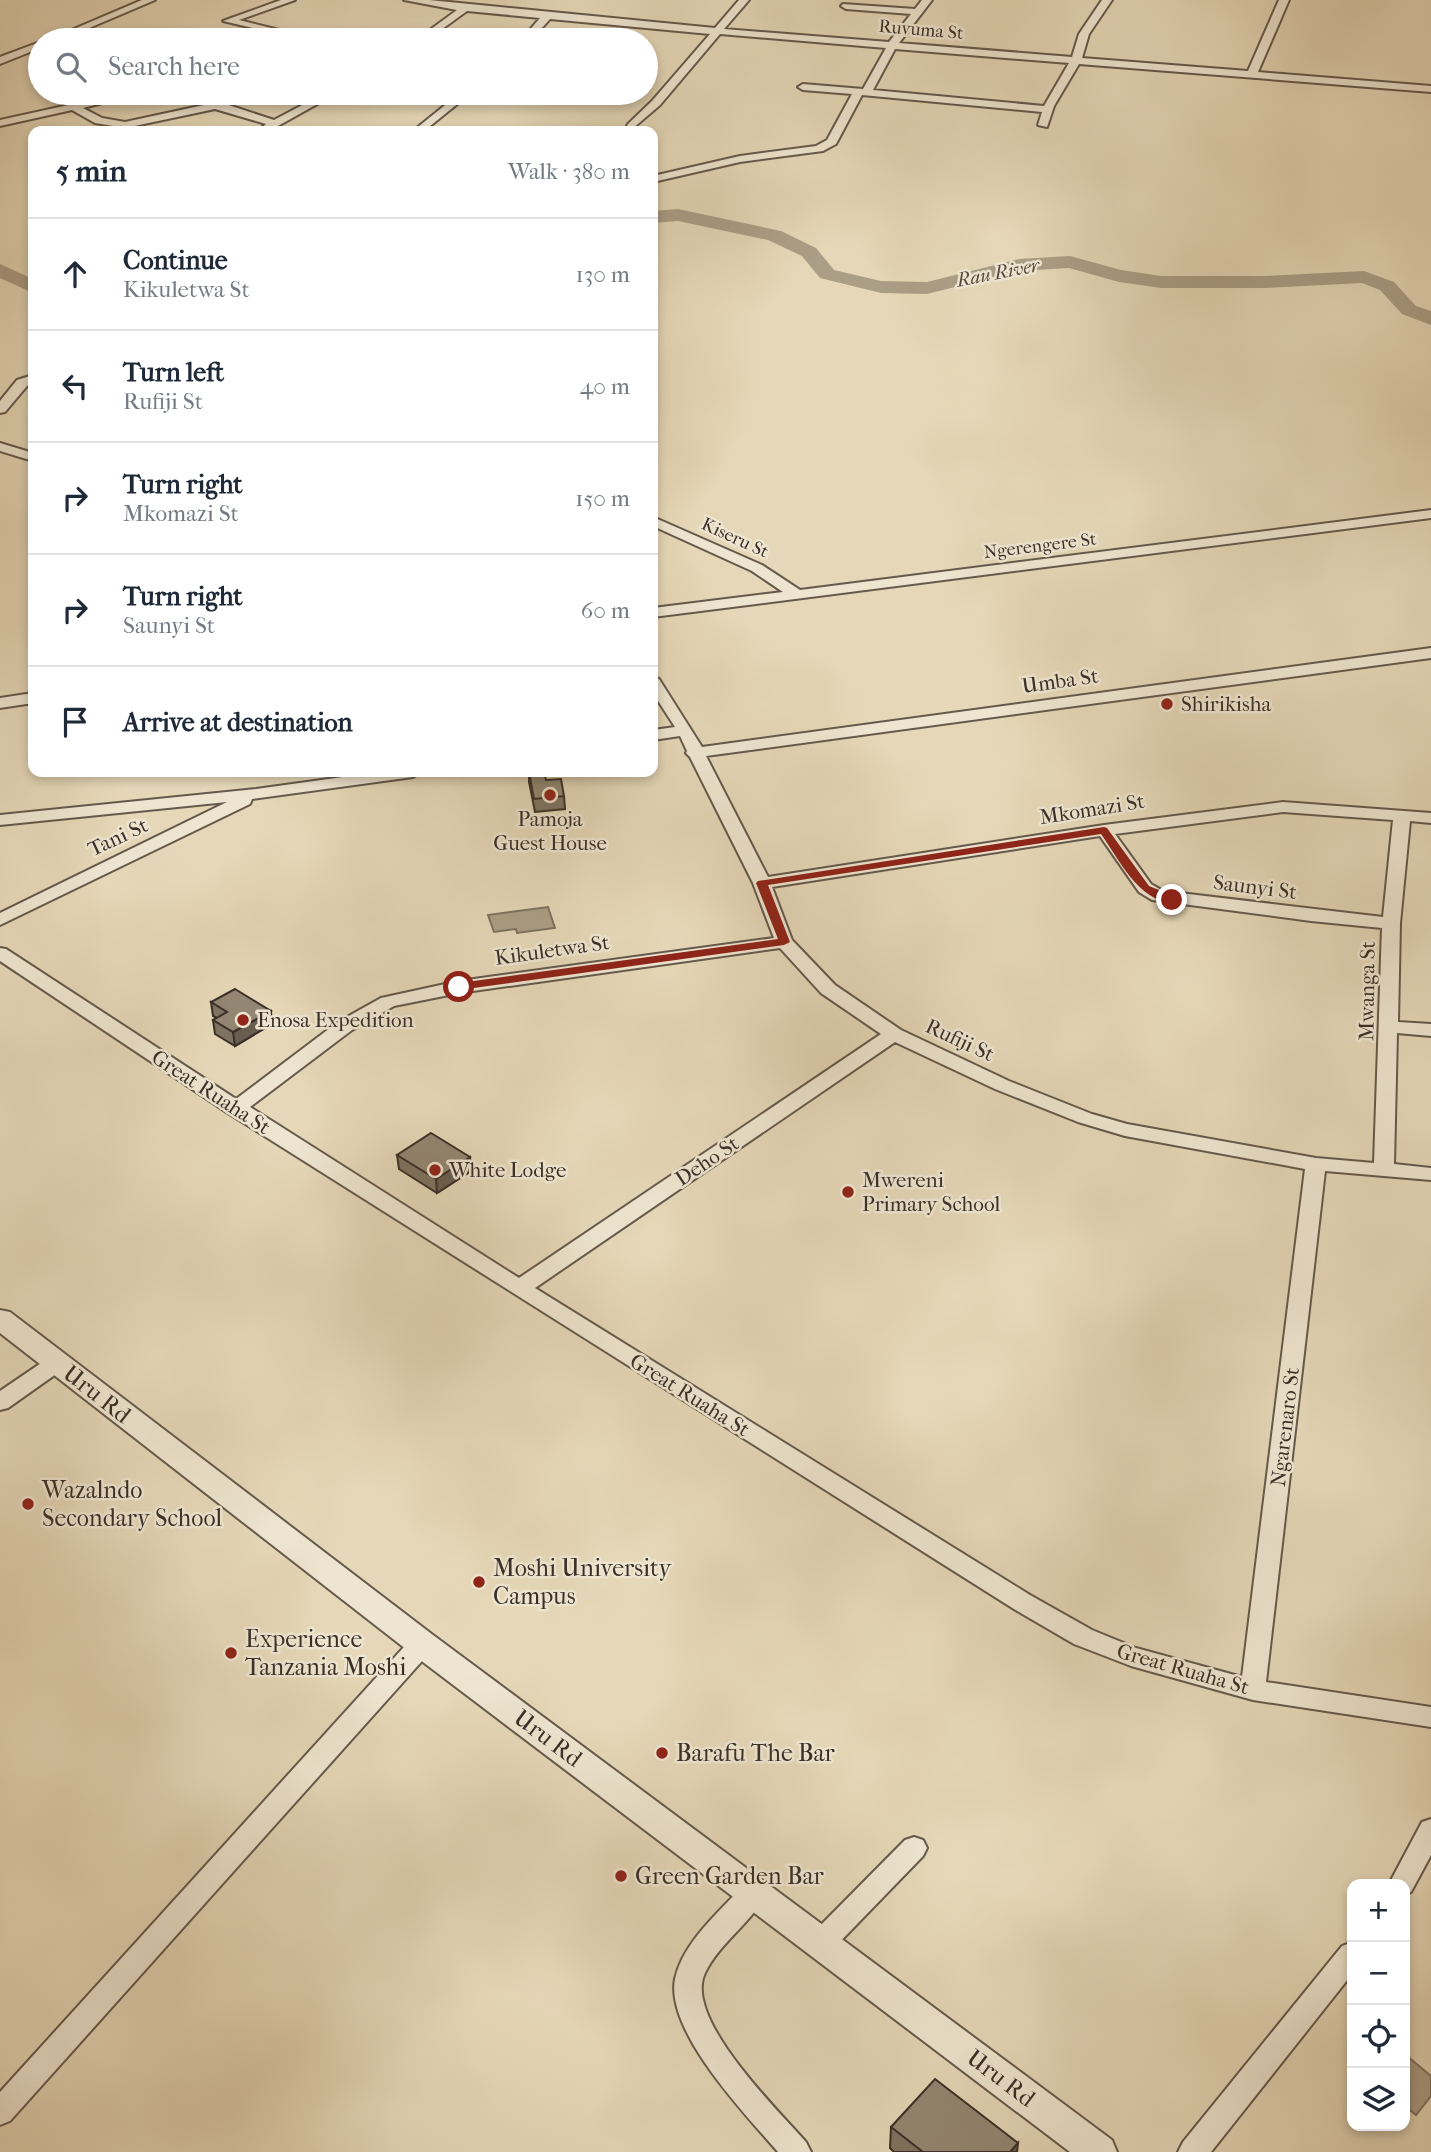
<!DOCTYPE html>
<meta charset="utf-8">
<style>
body{margin:0;font-family:"IM FELL French Canon",serif;background:#f2f2f3;color:#1f2937}
.controls{position:absolute;right:21px;bottom:21px;display:grid;overflow:hidden;border-radius:14px;box-shadow:0 4px 10px #0003}
.controls button{width:63px;height:63px;display:grid;place-items:center;padding:0;border:0;border-bottom:2px solid #e0e1e3;background:#fff;color:#1f2937;font:35px sans-serif}
.stop{position:absolute;width:21px;height:21px;margin:-16px;border:5px solid #8f2418;border-radius:50%;background:#fff}
.stop.end{background:#8f2418;border-color:#fff;box-shadow:0 2px 7px #0008}
.list{margin:0;padding:0;list-style:none}
h2{display:flex;justify-content:space-between;align-items:center;height:91px;margin:0;padding:0 28px;font-size:30px}
h2 small{font-size:23px;font-weight:400;color:#747a83}
.list li{display:grid;grid-template-columns:46px 1fr auto;gap:21px;align-items:center;box-sizing:border-box;height:112px;padding:0 28px;border-top:2px solid #e0e1e3}
.list b{display:block;font-size:26px;white-space:nowrap}
.list p{margin:0;font-size:23px;white-space:nowrap;color:#747a83}
.list em{font-size:23px;font-style:normal;color:#747a83}
.icon{flex:none;width:38px;height:38px;fill:none;stroke:currentColor;stroke-width:2;stroke-linecap:round;stroke-linejoin:round}
.map{position:relative;flex:none;width:1431px;height:2152px;overflow:hidden}
.search{position:absolute;background:#fff;box-shadow:0 4px 10px #0003;left:28px;top:28px;width:630px;height:77px;display:flex;align-items:center;gap:18px;box-sizing:border-box;padding:0 24px;border-radius:38px;color:#747a83;font-size:26px}
.panel{position:absolute;background:#fff;box-shadow:0 4px 10px #0003;left:28px;top:126px;width:630px;height:651px;border-radius:14px}
.map>svg:first-child{display:block}
.water{fill:#ab9e86;stroke:#7e7260;stroke-width:2}
.lines{fill:none;stroke-linecap:round;stroke-linejoin:round}
.river{fill:#ab9e86;fill-rule:evenodd}
.minor-casing{stroke:#65594c;stroke-width:4}
.tertiary-casing{stroke:#65594c;stroke-width:4}
.minor{fill:#eee5d0;fill-rule:evenodd}
.tertiary{fill:#eee5d0;fill-rule:evenodd}
.wall{fill:#7e7362;stroke:#3a2f28;stroke-width:2}
.shaded-wall{fill:#675e50;stroke:#3a2f28;stroke-width:2}
.building{fill:#938672;stroke:#3a2f28;stroke-width:2}
.route{fill:#8f2418}
.poi-dot{fill:#8f2418;stroke:#eee5d0;stroke-width:2.5}
.labels{text-anchor:middle;dominant-baseline:central;stroke-width:5;stroke-linejoin:round;paint-order:stroke}
.far-street-label{font-size:18px;fill:#3a2f28;stroke:#eee5d0}
.far-water-label{font-size:19px;font-style:italic;fill:#564b40;stroke:#eee5d0}
.street-label{font-size:21px;fill:#3a2f28;stroke:#eee5d0}
.poi-label{font-size:21px;fill:#3a2f28;stroke:#eee5d0;text-anchor:start}
.near-street-label{font-size:24px;fill:#3a2f28;stroke:#eee5d0}
.near-poi-label{font-size:24px;fill:#3a2f28;stroke:#eee5d0;text-anchor:start}
</style>
<div class="map">
<svg width="1431" height="2152" viewBox="0 0 1431 2152">
<rect width="100%" height="100%" fill="#e5d7b7"/>
<filter id="stains"><feTurbulence type="fractalNoise" baseFrequency=".00286" numOctaves="4"/><feColorMatrix values="0 0 0 0 .2 0 0 0 0 .09 0 0 0 0 .02 0 0 0 .5 -.17"/></filter>
<radialGradient id="worn" r=".72"><stop offset=".6" stop-color="#630" stop-opacity="0"/><stop offset="1" stop-color="#630" stop-opacity=".3"/></radialGradient>
<!-- water -->
<g class="water">
<path d="M548,907L555,928L517,933L516,929L494,932L488,915Z"/>
<path d="M1407,2056L1431,2076V2096L1416,2115L1405,2106Z"/>
</g>
<g class="lines">
<!-- river -->
<g class="river">
<path d="M678,209L781,231L816,248L834,270L881,281L927,282L1019,259L1070,256L1121,270L1161,276H1265L1364,271L1394,282L1416,306L1431,311V325L1402,314L1380,290L1362,283L1265,288H1161L1119,282L1069,268L1019,271L927,294L881,293L820,278L802,256L768,240L678,221L653,223V211Z"/>
<path d="M0,264L33,279V293L0,278Z"/>
</g>
<defs>
<g id="minor">
<path d="M142,0H155L61,40H48Z"/>
<path d="M281,0H295L239,20L320,40H303L223,21Z"/>
<path d="M404,0H429L715,28L739,0H749L724,29L889,42L911,14L846,9L841,6L843,4L915,9L922,0H932L899,43L1072,57L1079,34L1102,0H1112L1089,34L1082,58L1248,71L1279,0H1289L1258,72L1431,86V92L1079,64L1054,106L1047,127L1038,125L1042,112L862,95L836,144L823,151L740,162L653,182V176L740,156L816,146L827,140L852,94L803,90L798,87L803,84L863,89L886,48L720,34L660,105L632,129L627,126L628,124L652,101L710,34L550,19L531,40H521L540,18L467,11L427,40H416L457,10ZM895,49L1069,63L1044,106L873,90Z"/>
<path d="M40,42V48L0,64V57Z"/>
<path d="M123,93H141L83,108L102,118L125,122L204,105L179,93H192L274,120L325,93H337L269,131L260,129L266,124L215,109L125,128L95,123L72,110L0,126V120Z"/>
<path d="M460,93H471L424,131H413Z"/>
<path d="M33,375V383L27,386L5,412L0,413V401L17,380Z"/>
<path d="M0,443L33,453V461L0,451Z"/>
<path d="M1431,510V518L653,617V608L783,592L752,571L653,526V517L762,565L800,590Z"/>
<path d="M1431,648V658L706,756L768,877L1104,825L1283,802L1431,813V823L1410,821L1400,923L1398,1022L1431,1024V1036L1397,1033L1394,1164L1431,1168V1180L1325,1171L1266,1682L1431,1707V1727L1253,1700L1131,1666L1074,1644L1014,1609L228,1113L0,961V948L6,949L236,1099L338,1022L381,998L459,981L774,938L753,883L690,757L686,753L687,751L680,736L653,740V730L675,727L653,693V677L659,679L702,747ZM1283,812L1393,820L1383,917L1163,891L1151,884L1115,834ZM1100,836L1139,892L1152,900L1311,921L1382,928L1374,1163L1316,1158L1127,1124L1092,1114L1009,1081L901,1030L835,985L792,940L772,887ZM780,948L821,993L881,1034L519,1278L250,1107L352,1030L394,1006L459,993ZM895,1042L995,1089L1078,1122L1125,1136L1305,1169L1242,1677L1136,1648L1092,1630L1030,1595L535,1288Z"/>
<path d="M33,693V703L0,708V698Z"/>
<path d="M379,772H421L413,777L252,799L250,804L0,925V913L227,802L0,825V815L256,789Z"/>
<path d="M58,1354L66,1357L69,1362L66,1367L8,1408L0,1410V1391L50,1357Z"/>
<path d="M422,1634L431,1637L434,1644L431,1651L10,2121L0,2125V2092L413,1637Z"/>
<path d="M1431,1819V1855L1411,1892L1405,1894V1884H1389L1422,1822Z"/>
<path d="M914,1837L923,1840L927,1848L923,1856L831,1951L821,1955L811,1951L807,1943L811,1935L905,1840Z"/>
<path d="M754,1881L763,1884L767,1892C753,1922 720,1942 705,1973C683,2018 778,2110 806,2142L811,2152H778C746,2115 665,2031 675,1979C683,1942 720,1911 745,1884Z"/>
<path d="M1352,1942V1974L1211,2152H1178L1183,2142L1342,1946Z"/>
</g>
<path id="tertiary" d="M0,1310L10,1312L433,1635L1112,2140L1117,2152H1070L411,1653L0,1333Z"/>
</defs>
<!-- minor casing -->
<use href="#minor" class="minor-casing"/>
<!-- tertiary casing -->
<use href="#tertiary" class="tertiary-casing"/>
<!-- minor -->
<use href="#minor" class="minor"/>
<!-- tertiary -->
<use href="#tertiary" class="tertiary"/>
</g>
<!-- wall -->
<g class="wall">
<path d="M529,772L546,780L564,796L565,809L535,812L529,782Z"/>
<path d="M211,1002L272,1024L235,1046L215,1034L213,1020L217,1018L213,1016Z"/>
<path d="M397,1155L471,1171L437,1193L399,1169Z"/>
<path d="M891,2127L1017,2152H894L890,2148Z"/>
</g>
<!-- shaded-wall -->
<g class="shaded-wall">
<path d="M271,1011L272,1024L235,1046L233,1032Z"/>
<path d="M470,1157L471,1171L437,1193L436,1179Z"/>
<path d="M1018,2143L1017,2152H1010Z"/>
</g>
<!-- building -->
<g class="building">
<path d="M529,772H544L546,780L561,779L564,796L534,799Z"/>
<path d="M235,989L271,1011L233,1032L213,1020L227,1012L211,1002Z"/>
<path d="M431,1133L470,1157L436,1179L397,1155Z"/>
<path d="M935,2079L1018,2143L1010,2152H923L891,2127Z"/>
</g>
<!-- route -->
<path class="route" d="M1104,827L1107,828L1149,886L1176,897V902C1140,905 1119,859 1101,834L768,885L790,942L784,945L459,990L453,987L459,983L778,939L756,883L758,881Z"/>
<!-- markers -->
<g class="poi-dot">
<circle cx="1167" cy="704" r="7"/>
<circle cx="550" cy="795" r="7"/>
<circle cx="243" cy="1020" r="7"/>
<circle cx="435" cy="1170" r="7"/>
<circle cx="848" cy="1192" r="7"/>
<circle cx="28" cy="1504" r="7"/>
<circle cx="479" cy="1582" r="7"/>
<circle cx="231" cy="1653" r="7"/>
<circle cx="662" cy="1753" r="7"/>
<circle cx="621" cy="1876" r="7"/>
</g>
<g class="labels">
<!-- far-street labels -->
<g class="far-street-label">
<text transform="translate(921 30) rotate(5)">Ruvuma St</text>
<text transform="translate(735 538) rotate(25)">Kiseru St</text>
<text transform="translate(1040 546) rotate(-7)">Ngerengere St</text>
</g>
<!-- far-water labels -->
<g class="far-water-label">
<text transform="translate(998 273) rotate(-11)">Rau River</text>
</g>
<!-- street labels -->
<g class="street-label">
<text transform="translate(1060 681) rotate(-8)">Umba St</text>
<text transform="translate(1092 809) rotate(-9)">Mkomazi St</text>
<text transform="translate(118 837) rotate(-25)">Tani St</text>
<text transform="translate(1255 887) rotate(7)">Saunyi St</text>
<text transform="translate(552 950) rotate(-8)">Kikuletwa St</text>
<text transform="translate(1367 991) rotate(-89)">Mwanga St</text>
<text transform="translate(960 1040) rotate(25)">Rufiji St</text>
<text transform="translate(211 1092) rotate(33)">Great Ruaha St</text>
<text transform="translate(707 1161) rotate(-34)">Deho St</text>
<text transform="translate(690 1395) rotate(32)">Great Ruaha St</text>
<text transform="translate(1285 1427) rotate(-83)">Ngarenaro St</text>
<text transform="translate(1183 1669) rotate(16)">Great Ruaha St</text>
</g>
<!-- poi labels -->
<g class="poi-label">
<text x="1181" y="704">Shirikisha</text>
<text x="550" y="819" text-anchor="middle">Pamoja<tspan x="550" dy="24">Guest House</tspan></text>
<text x="257" y="1020">Enosa Expedition</text>
<text x="449" y="1170">White Lodge</text>
<text x="862" y="1180">Mwereni<tspan x="862" dy="24">Primary School</tspan></text>
</g>
<!-- near-street labels -->
<g class="near-street-label">
<text transform="translate(97 1394) rotate(38)">Uru Rd</text>
<text transform="translate(548 1738) rotate(37)">Uru Rd</text>
<text transform="translate(1001 2078) rotate(37)">Uru Rd</text>
</g>
<!-- near-poi labels -->
<g class="near-poi-label">
<text x="42" y="1490">Wazalndo<tspan x="42" dy="28">Secondary School</tspan></text>
<text x="493" y="1568">Moshi University<tspan x="493" dy="28">Campus</tspan></text>
<text x="245" y="1639">Experience<tspan x="245" dy="28">Tanzania Moshi</tspan></text>
<text x="676" y="1753">Barafu The Bar</text>
<text x="635" y="1876">Green Garden Bar</text>
</g>
</g>
<rect width="100%" height="100%" filter="url(#stains)"/>
<rect width="100%" height="100%" fill="url(#worn)"/>
</svg>
<div class="controls">
<button>+</button>
<button>−</button>
<button><svg class="icon" aria-label="locate" viewBox="0 0 24 24"><circle cx="12" cy="12" r="6"/><path d="M12 2v4M12 18v4M2 12h4M18 12h4"/></svg></button>
<button><svg class="icon" aria-label="layers" viewBox="0 0 24 24"><path d="M12 4l9 5-9 5-9-5zM3 14l9 5 9-5"/></svg></button>
</div>
<div class="stop" style="left:459px;top:987px"></div>
<div class="stop end" style="left:1172px;top:900px"></div>
<div class="search"><svg class="icon" aria-label="search" viewBox="0 0 24 24"><circle cx="10" cy="10" r="6"/><path d="M15 15l6 6"/></svg>Search here</div>
<section class="panel">
<h2>5 min<small>Walk · 380 m</small></h2>
<ul class="list">
<li><svg class="icon" aria-label="ahead" viewBox="0 0 24 24"><path d="M12 20V5M6 11l6-6 6 6"/></svg><div><b>Continue</b><p>Kikuletwa St</p></div><em>130 m</em></li>
<li><svg class="icon" aria-label="left" viewBox="0 0 24 24"><path d="M17 20v-9H6M10 6l-5 5 5 5"/></svg><div><b>Turn left</b><p>Rufiji St</p></div><em>40 m</em></li>
<li><svg class="icon" aria-label="right" viewBox="0 0 24 24"><path d="M7 20v-9h11M14 6l5 5-5 5"/></svg><div><b>Turn right</b><p>Mkomazi St</p></div><em>150 m</em></li>
<li><svg class="icon" aria-label="right" viewBox="0 0 24 24"><path d="M7 20v-9h11M14 6l5 5-5 5"/></svg><div><b>Turn right</b><p>Saunyi St</p></div><em>60 m</em></li>
<li><svg class="icon" aria-label="arrive" viewBox="0 0 24 24"><path d="M6 21V4h12l-3 4 3 4H6"/></svg><div><b>Arrive at destination</b></div></li>
</ul>
</section>
</div>
